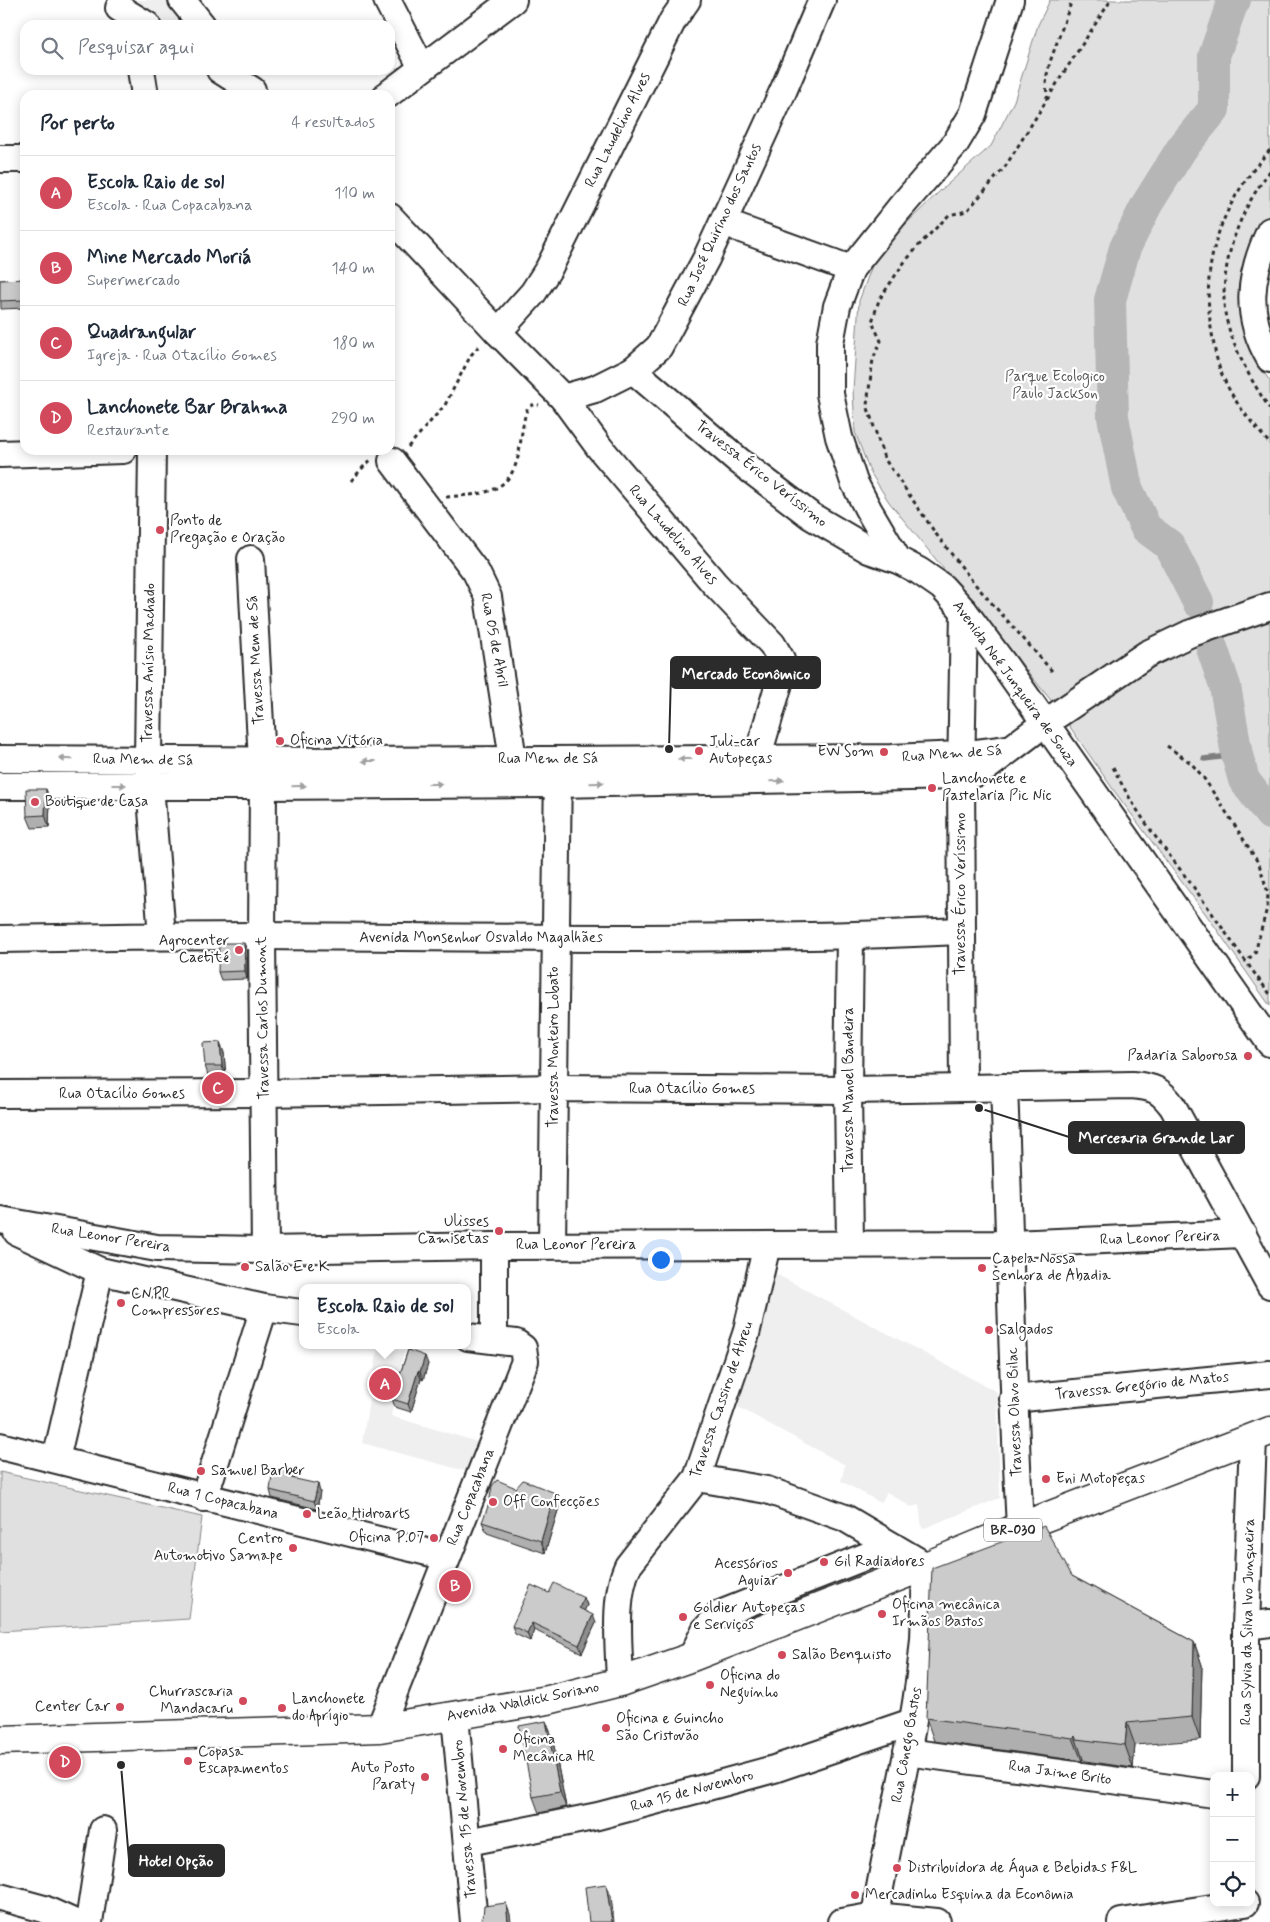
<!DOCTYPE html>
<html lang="pt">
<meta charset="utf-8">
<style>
body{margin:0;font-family:Mynerve,sans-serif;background:#f2f2f3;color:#1f2937}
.controls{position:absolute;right:15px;bottom:15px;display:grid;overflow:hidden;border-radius:10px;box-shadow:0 2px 12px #0003}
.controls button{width:45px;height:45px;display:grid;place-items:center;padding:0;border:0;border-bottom:1px solid #e0e1e3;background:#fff;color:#1f2937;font:25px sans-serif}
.you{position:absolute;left:660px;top:1259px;width:18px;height:18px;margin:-12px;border:4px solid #fff;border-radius:50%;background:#1a73e8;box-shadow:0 0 0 8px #1a73e833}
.badge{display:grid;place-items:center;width:32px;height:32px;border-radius:50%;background:#d1495b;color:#fff;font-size:16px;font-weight:700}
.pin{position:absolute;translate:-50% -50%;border:2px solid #fff;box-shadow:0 1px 5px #0006}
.popup{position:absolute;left:299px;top:1284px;width:172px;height:65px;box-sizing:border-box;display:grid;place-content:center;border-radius:10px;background:#fff;filter:drop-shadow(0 1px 4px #0005);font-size:16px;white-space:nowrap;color:#747a83}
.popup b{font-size:19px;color:#1f2937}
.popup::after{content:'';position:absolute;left:50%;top:100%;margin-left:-10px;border:10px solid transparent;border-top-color:#fff}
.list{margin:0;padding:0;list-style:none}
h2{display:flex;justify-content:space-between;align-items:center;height:65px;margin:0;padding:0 20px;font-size:21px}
h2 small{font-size:16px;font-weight:400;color:#747a83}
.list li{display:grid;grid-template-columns:32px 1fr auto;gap:15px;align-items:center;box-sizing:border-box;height:75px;padding:0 20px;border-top:1px solid #e0e1e3}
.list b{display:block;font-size:19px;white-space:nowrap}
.list p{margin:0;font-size:16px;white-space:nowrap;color:#747a83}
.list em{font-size:16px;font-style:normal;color:#747a83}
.icon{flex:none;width:28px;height:28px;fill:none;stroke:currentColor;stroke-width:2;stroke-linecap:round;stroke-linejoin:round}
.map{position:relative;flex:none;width:1270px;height:1922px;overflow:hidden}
.search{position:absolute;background:#fff;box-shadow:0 2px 12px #0003;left:20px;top:20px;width:375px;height:55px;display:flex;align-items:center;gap:12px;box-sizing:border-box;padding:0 18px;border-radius:15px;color:#747a83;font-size:19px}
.panel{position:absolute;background:#fff;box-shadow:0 2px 12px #0003;left:20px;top:90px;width:375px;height:365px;border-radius:15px}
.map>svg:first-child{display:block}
.built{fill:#efefef}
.green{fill:#e0e0e0;stroke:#868686}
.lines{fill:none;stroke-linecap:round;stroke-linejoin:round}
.stream{stroke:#7e7e7e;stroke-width:5.5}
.river{stroke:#b6b6b6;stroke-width:32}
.minor-casing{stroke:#2b2b2b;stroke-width:30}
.major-casing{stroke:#2b2b2b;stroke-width:31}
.path{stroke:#2b2b2b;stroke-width:3;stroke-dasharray:4 4;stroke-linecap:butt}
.minor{stroke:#fff;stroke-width:26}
.major{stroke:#fff;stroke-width:28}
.wall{fill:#afafaf;stroke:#2b2b2b}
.shaded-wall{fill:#8e8e8e;stroke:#2b2b2b}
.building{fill:#cbcbcb;stroke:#2b2b2b}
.oneway{fill:#a0a0a0}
.poi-dot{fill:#d1495b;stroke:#fff;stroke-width:2}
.labels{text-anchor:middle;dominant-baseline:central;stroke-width:4.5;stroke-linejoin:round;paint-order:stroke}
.shield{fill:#fff;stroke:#6b6b6b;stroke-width:1}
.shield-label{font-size:14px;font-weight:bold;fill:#2b2b2b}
.street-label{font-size:15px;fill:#2b2b2b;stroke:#fff}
.park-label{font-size:15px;fill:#585858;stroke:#fff}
.poi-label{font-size:15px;fill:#2b2b2b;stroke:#fff;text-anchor:start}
.leader{fill:none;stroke:#2b2b2b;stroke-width:2}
.callout-dot{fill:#2b2b2b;stroke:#fff;stroke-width:2}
.callout{fill:#2b2b2b;stroke:#2b2b2b;stroke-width:2}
.callout-label{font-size:16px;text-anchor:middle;font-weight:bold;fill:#fff}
</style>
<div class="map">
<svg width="1270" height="1922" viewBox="0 0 1270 1922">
<rect width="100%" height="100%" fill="#fff"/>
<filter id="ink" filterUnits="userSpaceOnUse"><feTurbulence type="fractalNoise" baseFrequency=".02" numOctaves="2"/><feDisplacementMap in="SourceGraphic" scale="10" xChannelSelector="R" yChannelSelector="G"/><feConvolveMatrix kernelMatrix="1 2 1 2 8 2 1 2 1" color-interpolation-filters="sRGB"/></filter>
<g filter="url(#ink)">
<!-- built -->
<g class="built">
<path d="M128,0H167L188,25H163Z"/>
<path d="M776,1274L997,1392L1000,1498L922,1529L919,1505L911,1507L887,1492L881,1503L841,1481L845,1465L738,1407Z"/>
<path d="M378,1348L404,1351L391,1416L481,1443L473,1473L362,1443Z"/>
</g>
<!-- green -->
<g class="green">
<path d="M1050,0H1270V217L1255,238L1246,326L1265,374L1270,381V1006L1213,924L1115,792L1054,704L889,502L870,472L855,432L853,390L859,301L877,252L941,190L991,146L1014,101L1038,25Z"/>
<path d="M0,1472L202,1517L189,1619L0,1631Z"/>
</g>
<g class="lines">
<!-- stream -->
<path class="stream" d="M1204,759L1237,755"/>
<!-- river -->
<g class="river">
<path d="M1198,602L1169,545L1146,528L1127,488L1113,417L1110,300L1125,248L1147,204L1182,148L1214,109V56L1231,7L1235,0"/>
<path d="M1212,648L1225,686L1237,755L1244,780L1270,814"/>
</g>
<defs>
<g id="minor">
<path d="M182,0L202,25"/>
<path d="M387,0L422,68"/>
<path d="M119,8L147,25"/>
<path d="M141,70L145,95"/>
<path d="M220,70L252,90"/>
<path d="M387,95L513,0"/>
<path d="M0,159H25"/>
<path d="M390,217L498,332L563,398L599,447L649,506L714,583L772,644L781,659L782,673L757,759"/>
<path d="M738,228L851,269"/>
<path d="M1270,231C1249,276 1244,315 1270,359"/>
<path d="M498,332L533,293L549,268L673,20L687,0"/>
<path d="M633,370L739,461L811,516L869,550L898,560L919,571L942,587L964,611L1005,666L1270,1043"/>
<path d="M563,398L595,389L633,370L659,347L706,259L784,89L822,0"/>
<path d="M152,450L148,760L162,936"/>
<path d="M0,454L123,450"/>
<path d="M392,461L476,572L488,597L513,759"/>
<path d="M251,559L262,761"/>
<path d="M898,560L868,509L854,482L839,437L830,394V343L837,306L851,269L899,209L955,144L973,114L1010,0"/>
<path d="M0,759L352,761L891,758L961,755L1008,749"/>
<path d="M0,786H263L557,784L961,776L976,773L987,767L1045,723L1147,654L1189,634L1270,606"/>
<path d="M263,786L262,936L265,1250"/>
<path d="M0,939C87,937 174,936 261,936C494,937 728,942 961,931"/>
<path d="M1004,1087C1010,1234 1012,1381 1020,1527"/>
<path d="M963,1088L961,776L964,611"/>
<path d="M0,1094L265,1093L554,1088L848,1090L1132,1085C1153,1087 1160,1089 1173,1107L1270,1285"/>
<path d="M0,1220L157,1248L265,1250L494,1246L1011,1244L1243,1234"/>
<path d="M17,1232L100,1271L264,1308L302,1313"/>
<path d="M850,1243L848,1090L850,936"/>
<path d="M552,1245L558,767"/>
<path d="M494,1246V1340"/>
<path d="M1013,1399L1270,1374"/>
<path d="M0,1446L447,1557"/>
<path d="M56,1459L100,1271"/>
<path d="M697,1478L767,1490L845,1518L926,1566C925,1590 925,1614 924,1638C916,1734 889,1827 874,1922"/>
<path d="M204,1498L264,1308"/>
<path d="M1246,1626L1270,1623"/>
<path d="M692,1657L705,1630L720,1614L892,1546"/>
<path d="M620,1682C619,1647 613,1597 628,1566L697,1478L746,1334L767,1245"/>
<path d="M455,1716L474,1922"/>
<path d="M380,1728L525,1361L523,1348L516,1343L468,1337"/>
<path d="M907,1752L1214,1794"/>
<path d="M1246,1776V1626L1253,1438"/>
<path d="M468,1842L598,1816L704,1788L774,1769L912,1722"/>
<path d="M0,1897L44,1909L73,1922"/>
<path d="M89,1922L103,1830"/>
<path d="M841,1922L875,1916L937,1922"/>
<path d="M1121,1922L1245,1903"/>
</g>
<path id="major" d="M0,1740L380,1728L548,1700L620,1682L692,1657L926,1566L1020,1527L1270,1431"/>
</defs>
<!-- minor casing -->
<use href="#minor" class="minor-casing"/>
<!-- major casing -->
<use href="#major" class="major-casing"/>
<!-- path -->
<g class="path">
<path d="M1047,100L1046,79L1050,62L1072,0"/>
<path d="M1270,150C1220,205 1198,265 1213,339C1215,352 1218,367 1224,379C1235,404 1253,424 1270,444"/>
<path d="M1270,171C1242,207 1223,254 1224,301C1224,333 1252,383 1270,409"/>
<path d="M408,447L445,405L471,355L480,345"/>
<path d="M351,481L365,465L371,460"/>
<path d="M446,497C482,494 511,495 519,452C522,436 522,422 528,407L535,404L539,405"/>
<path d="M1052,671L974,583L936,534L884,458L867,405L873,359L881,341L872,322L879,300L903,264L921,243L949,215L967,211L1005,167L1061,77L1111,0"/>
<path d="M1167,746L1191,763L1203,777L1232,821L1259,864L1268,893L1267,908L1255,953L1245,962"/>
<path d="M1113,767C1134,811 1163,847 1192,885C1218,921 1243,959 1270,994"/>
</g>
<!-- minor -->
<use href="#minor" class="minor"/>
<!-- major -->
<use href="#major" class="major"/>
</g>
<!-- wall -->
<g class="wall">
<path d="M25,279V308L1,309L0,280Z"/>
<path d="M46,789L50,801L49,827L32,828L27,816Z"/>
<path d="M244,943L247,951V979L221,980L218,972Z"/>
<path d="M220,1042L224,1053L226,1078H209L205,1066Z"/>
<path d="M408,1350L428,1364L423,1380L421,1379L411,1412L395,1407L392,1399Z"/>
<path d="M295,1479L320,1492L317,1509L272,1498L270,1490Z"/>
<path d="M516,1488L560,1504L545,1553L487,1533L482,1522Z"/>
<path d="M1072,1576L1194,1642L1202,1665L1200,1740L1135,1745L1133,1768L1085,1761L1083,1759L1082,1761L934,1741L926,1718Z"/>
<path d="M549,1593L584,1598L587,1605L584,1611L596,1623L582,1653L534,1630L530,1641L515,1634L512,1626Z"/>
<path d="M552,1736L566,1807L539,1813L533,1797Z"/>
</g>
<!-- shaded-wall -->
<g class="shaded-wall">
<path d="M46,789L50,801L49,827L45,815Z"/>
<path d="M244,943L247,951V979L245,971Z"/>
<path d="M220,1042L224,1053L226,1078L222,1066Z"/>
<path d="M425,1356L428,1364L423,1380L420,1372Z"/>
<path d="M418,1371L421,1379L411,1412L408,1404Z"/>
<path d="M292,1471L295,1479L291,1478Z"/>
<path d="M318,1484L320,1492L317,1509L314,1501Z"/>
<path d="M555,1493L560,1504L545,1553L541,1541Z"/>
<path d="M584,1598L587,1605L582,1616L579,1608Z"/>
<path d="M593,1615L596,1623L582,1653L579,1645Z"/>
<path d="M532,1623L534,1630L530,1641L527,1633Z"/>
<path d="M1194,1642L1202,1665L1200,1740L1192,1717Z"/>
<path d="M546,1721L552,1736L566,1807L560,1792Z"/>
<path d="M1127,1723L1135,1745L1133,1768L1125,1745Z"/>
<path d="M1075,1736L1083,1759L1082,1761L1073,1738Z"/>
<path d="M606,1884L611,1896L614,1922H612Z"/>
<path d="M506,1903L510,1914L511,1922H508Z"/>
</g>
<!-- building -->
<g class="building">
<path d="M25,279V300L0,301V280Z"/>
<path d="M26,789H46L45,815L27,816Z"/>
<path d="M219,943H244L245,971L218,972Z"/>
<path d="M220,1042L222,1066H205L203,1043Z"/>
<path d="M408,1350L425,1356L420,1372L418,1371L408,1404L392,1399Z"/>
<path d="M273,1468L292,1471L291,1478L318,1484L314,1501L270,1490Z"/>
<path d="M497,1480L516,1488L523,1480L555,1493L541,1541L482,1522L489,1504L492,1486Z"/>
<path d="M1044,1526L1072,1576L1194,1642L1192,1717L1127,1723L1125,1745L1076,1739L1075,1736L1073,1738L926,1718L932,1568Z"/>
<path d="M554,1583L584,1598L579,1608L593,1615L579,1645L532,1623L527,1633L512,1626L531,1585L549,1593Z"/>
<path d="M546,1721L560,1792L533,1797L519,1726Z"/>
<path d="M606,1884L612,1922H589L585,1887Z"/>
<path d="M506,1903L508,1922H481V1920L483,1916L484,1906Z"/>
</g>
<!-- one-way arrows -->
<defs><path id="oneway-solid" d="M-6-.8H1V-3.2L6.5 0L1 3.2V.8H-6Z" transform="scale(1.25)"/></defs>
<g class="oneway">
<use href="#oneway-solid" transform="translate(66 759) rotate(-179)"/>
<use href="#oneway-solid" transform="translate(685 759) rotate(180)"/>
<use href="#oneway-solid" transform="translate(369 761) rotate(180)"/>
<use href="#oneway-solid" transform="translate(777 781) rotate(-1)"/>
<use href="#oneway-solid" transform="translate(597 783) rotate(-1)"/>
<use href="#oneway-solid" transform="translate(435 784)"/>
<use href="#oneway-solid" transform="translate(119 785)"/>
<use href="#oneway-solid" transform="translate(299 786) rotate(-1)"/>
</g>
</g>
<!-- markers -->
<g class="poi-dot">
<circle cx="160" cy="530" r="5"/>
<circle cx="280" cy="741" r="5"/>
<circle cx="699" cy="751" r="5"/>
<circle cx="884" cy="752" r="5"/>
<circle cx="932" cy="788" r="5"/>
<circle cx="35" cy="802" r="5"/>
<circle cx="239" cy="950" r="5"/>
<circle cx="1248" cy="1056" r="5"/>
<circle cx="499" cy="1231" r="5"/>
<circle cx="245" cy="1267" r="5"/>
<circle cx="982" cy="1268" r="5"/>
<circle cx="121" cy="1303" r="5"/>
<circle cx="989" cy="1330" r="5"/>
<circle cx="201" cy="1471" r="5"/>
<circle cx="1046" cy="1479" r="5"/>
<circle cx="493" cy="1502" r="5"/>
<circle cx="307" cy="1514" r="5"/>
<circle cx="434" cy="1538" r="5"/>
<circle cx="293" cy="1548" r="5"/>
<circle cx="824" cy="1562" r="5"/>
<circle cx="788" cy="1573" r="5"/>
<circle cx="882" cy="1614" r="5"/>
<circle cx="683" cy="1617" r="5"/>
<circle cx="782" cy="1655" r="5"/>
<circle cx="710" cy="1685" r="5"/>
<circle cx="243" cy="1701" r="5"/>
<circle cx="120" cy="1707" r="5"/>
<circle cx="282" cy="1708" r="5"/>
<circle cx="606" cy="1728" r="5"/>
<circle cx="503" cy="1749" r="5"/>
<circle cx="188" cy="1761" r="5"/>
<circle cx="425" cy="1777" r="5"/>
<circle cx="897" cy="1868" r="5"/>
<circle cx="855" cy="1895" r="5"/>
</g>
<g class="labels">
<!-- shield labels -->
<rect class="shield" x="984" y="1518.5" width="58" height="23" rx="4"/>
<g class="shield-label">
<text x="1013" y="1530">BR-030</text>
</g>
<!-- street labels -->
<g class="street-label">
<text transform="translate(618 130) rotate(-63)">Rua Laudelino Alves</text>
<text transform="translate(720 225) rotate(-65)">Rua José Quirino dos Santos</text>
<text transform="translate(761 474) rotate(38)">Travessa Érico Veríssimo</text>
<text transform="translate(673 535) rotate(49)">Rua Laudelino Alves</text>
<text transform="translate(494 640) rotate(79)">Rua 05 de Abril</text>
<text transform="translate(256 660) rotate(-93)">Travessa Mem de Sá</text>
<text transform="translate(149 663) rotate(-89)">Travessa Anísio Machado</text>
<text transform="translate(1015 684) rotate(54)">Avenida Noé Junqueira de Souza</text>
<text transform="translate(952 754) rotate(-4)">Rua Mem de Sá</text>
<text x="548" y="759">Rua Mem de Sá</text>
<text transform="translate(143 760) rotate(1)">Rua Mem de Sá</text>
<text transform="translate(961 894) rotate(-90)">Travessa Érico Veríssimo</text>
<text x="481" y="938">Avenida Monsenhor Osvaldo Magalhães</text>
<text transform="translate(263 1018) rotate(-91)">Travessa Carlos Dumont</text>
<text transform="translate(554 1047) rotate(-90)">Travessa Monteiro Lobato</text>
<text x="692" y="1089">Rua Otacílio Gomes</text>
<text transform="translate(849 1090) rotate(-90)">Travessa Manoel Bandeira</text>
<text x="122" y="1094">Rua Otacílio Gomes</text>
<text transform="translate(111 1238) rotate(9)">Rua Leonor Pereira</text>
<text transform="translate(1160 1238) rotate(-2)">Rua Leonor Pereira</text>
<text x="576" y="1245">Rua Leonor Pereira</text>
<text transform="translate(1142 1386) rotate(-6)">Travessa Gregório de Matos</text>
<text transform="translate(722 1400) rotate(-71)">Travessa Cassiro de Abreu</text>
<text transform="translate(1015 1412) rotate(-92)">Travessa Olavo Bilac</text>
<text transform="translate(471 1497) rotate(-68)">Rua Copacabana</text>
<text transform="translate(223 1501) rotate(14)">Rua 1 Copacabana</text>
<text transform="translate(1248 1622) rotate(-89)">Rua Sylvia da Silva Ivo Junqueira</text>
<text transform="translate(523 1702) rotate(-11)">Avenida Waldick Soriano</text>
<text transform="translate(907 1745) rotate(-80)">Rua Cônego Bastos</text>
<text transform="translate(1060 1773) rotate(8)">Rua Jaime Brito</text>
<text transform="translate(692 1791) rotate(-15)">Rua 15 de Novembro</text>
<text transform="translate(465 1819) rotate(-95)">Travessa 15 de Novembro</text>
</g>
<!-- park labels -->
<g class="park-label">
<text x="1055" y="377">Parque Ecologico<tspan x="1055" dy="17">Paulo Jackson</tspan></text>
</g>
<!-- poi labels -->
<g class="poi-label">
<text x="170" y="521">Ponto de<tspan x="170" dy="17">Pregação e Oração</tspan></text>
<text x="290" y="741">Oficina Vitória</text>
<text x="709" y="742">Juli-car<tspan x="709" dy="17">Autopeças</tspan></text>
<text x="874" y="752" text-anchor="end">EW Som</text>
<text x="942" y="779">Lanchonete e<tspan x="942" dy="17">Pastelaria Pic Nic</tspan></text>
<text x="45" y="802">Boutique de Casa</text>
<text x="229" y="941" text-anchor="end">Agrocenter<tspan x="229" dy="17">Caetité</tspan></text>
<text x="1238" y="1056" text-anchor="end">Padaria Saborosa</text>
<text x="489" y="1222" text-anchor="end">Ulisses<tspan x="489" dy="17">Camisetas</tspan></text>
<text x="992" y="1259">Capela Nossa<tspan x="992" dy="17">Senhora de Abadia</tspan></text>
<text x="255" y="1267">Salão E e K</text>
<text x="131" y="1294">CNPR<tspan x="131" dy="17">Compressores</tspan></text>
<text x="999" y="1330">Salgados</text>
<text x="211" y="1471">Samuel Barber</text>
<text x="1056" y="1479">Eni Motopeças</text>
<text x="503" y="1502">Off Confecções</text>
<text x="317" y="1514">Leão Hidroarts</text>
<text x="424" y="1538" text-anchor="end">Oficina P.07</text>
<text x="283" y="1539" text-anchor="end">Centro<tspan x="283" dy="17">Automotivo Samape</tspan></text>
<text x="834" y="1562">Gil Radiadores</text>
<text x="778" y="1564" text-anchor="end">Acessórios<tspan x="778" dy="17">Aguiar</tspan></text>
<text x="892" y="1605">Oficina mecânica<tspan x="892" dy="17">Irmãos Bastos</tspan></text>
<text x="693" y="1608">Goldier Autopeças<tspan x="693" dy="17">e Serviços</tspan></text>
<text x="792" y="1655">Salão Benquisto</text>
<text x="720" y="1676">Oficina do<tspan x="720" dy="17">Neguinho</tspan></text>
<text x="233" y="1692" text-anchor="end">Churrascaria<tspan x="233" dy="17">Mandacaru</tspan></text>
<text x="292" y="1699">Lanchonete<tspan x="292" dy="17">do Aprígio</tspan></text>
<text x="110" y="1707" text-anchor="end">Center Car</text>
<text x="616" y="1719">Oficina e Guincho<tspan x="616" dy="17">São Cristovão</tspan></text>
<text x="513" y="1740">Oficina<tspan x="513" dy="17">Mecânica HR</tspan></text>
<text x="198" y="1752">Copasa<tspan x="198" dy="17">Escapamentos</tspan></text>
<text x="415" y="1768" text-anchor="end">Auto Posto<tspan x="415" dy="17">Paraty</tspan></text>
<text x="907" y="1868">Distribuidora de Água e Bebidas F&amp;L</text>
<text x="865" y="1895">Mercadinho Esquina da Econômia</text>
</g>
</g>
<!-- callouts -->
<path class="leader" d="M669 749L671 673M979 1108L1069 1137M121 1765L129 1860"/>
<g class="callout-dot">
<circle cx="669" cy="749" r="5"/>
<circle cx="979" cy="1108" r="5"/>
<circle cx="121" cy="1765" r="5"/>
</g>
<g class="callout">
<rect x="671" y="657" width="149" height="31" rx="5"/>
<rect x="1069" y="1122" width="175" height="31" rx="5"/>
<rect x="129" y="1845" width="95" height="31" rx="5"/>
</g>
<g class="callout-label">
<text x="746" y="679">Mercado Econômico</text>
<text x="1156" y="1143">Mercearia Grande Lar</text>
<text x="176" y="1866">Hotel Opção</text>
</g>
</svg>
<div class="controls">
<button>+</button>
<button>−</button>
<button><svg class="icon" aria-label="locate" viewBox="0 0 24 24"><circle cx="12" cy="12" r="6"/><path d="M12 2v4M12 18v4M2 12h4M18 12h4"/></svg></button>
</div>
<div class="you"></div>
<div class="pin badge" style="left:385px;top:1384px">A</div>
<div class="popup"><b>Escola Raio de sol</b>Escola</div>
<div class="pin badge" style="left:455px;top:1586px">B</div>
<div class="pin badge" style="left:218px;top:1088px">C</div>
<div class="pin badge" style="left:65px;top:1762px">D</div>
<div class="search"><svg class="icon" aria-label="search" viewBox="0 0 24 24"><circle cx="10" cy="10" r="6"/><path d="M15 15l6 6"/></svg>Pesquisar aqui</div>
<section class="panel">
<h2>Por perto<small>4 resultados</small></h2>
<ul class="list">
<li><span class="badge">A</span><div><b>Escola Raio de sol</b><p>Escola · Rua Copacabana</p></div><em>110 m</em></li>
<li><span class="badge">B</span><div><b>Mine Mercado Moriá</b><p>Supermercado</p></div><em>140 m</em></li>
<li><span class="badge">C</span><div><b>Quadrangular</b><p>Igreja · Rua Otacílio Gomes</p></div><em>180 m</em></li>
<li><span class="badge">D</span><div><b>Lanchonete Bar Brahma</b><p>Restaurante</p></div><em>290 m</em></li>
</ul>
</section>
</div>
